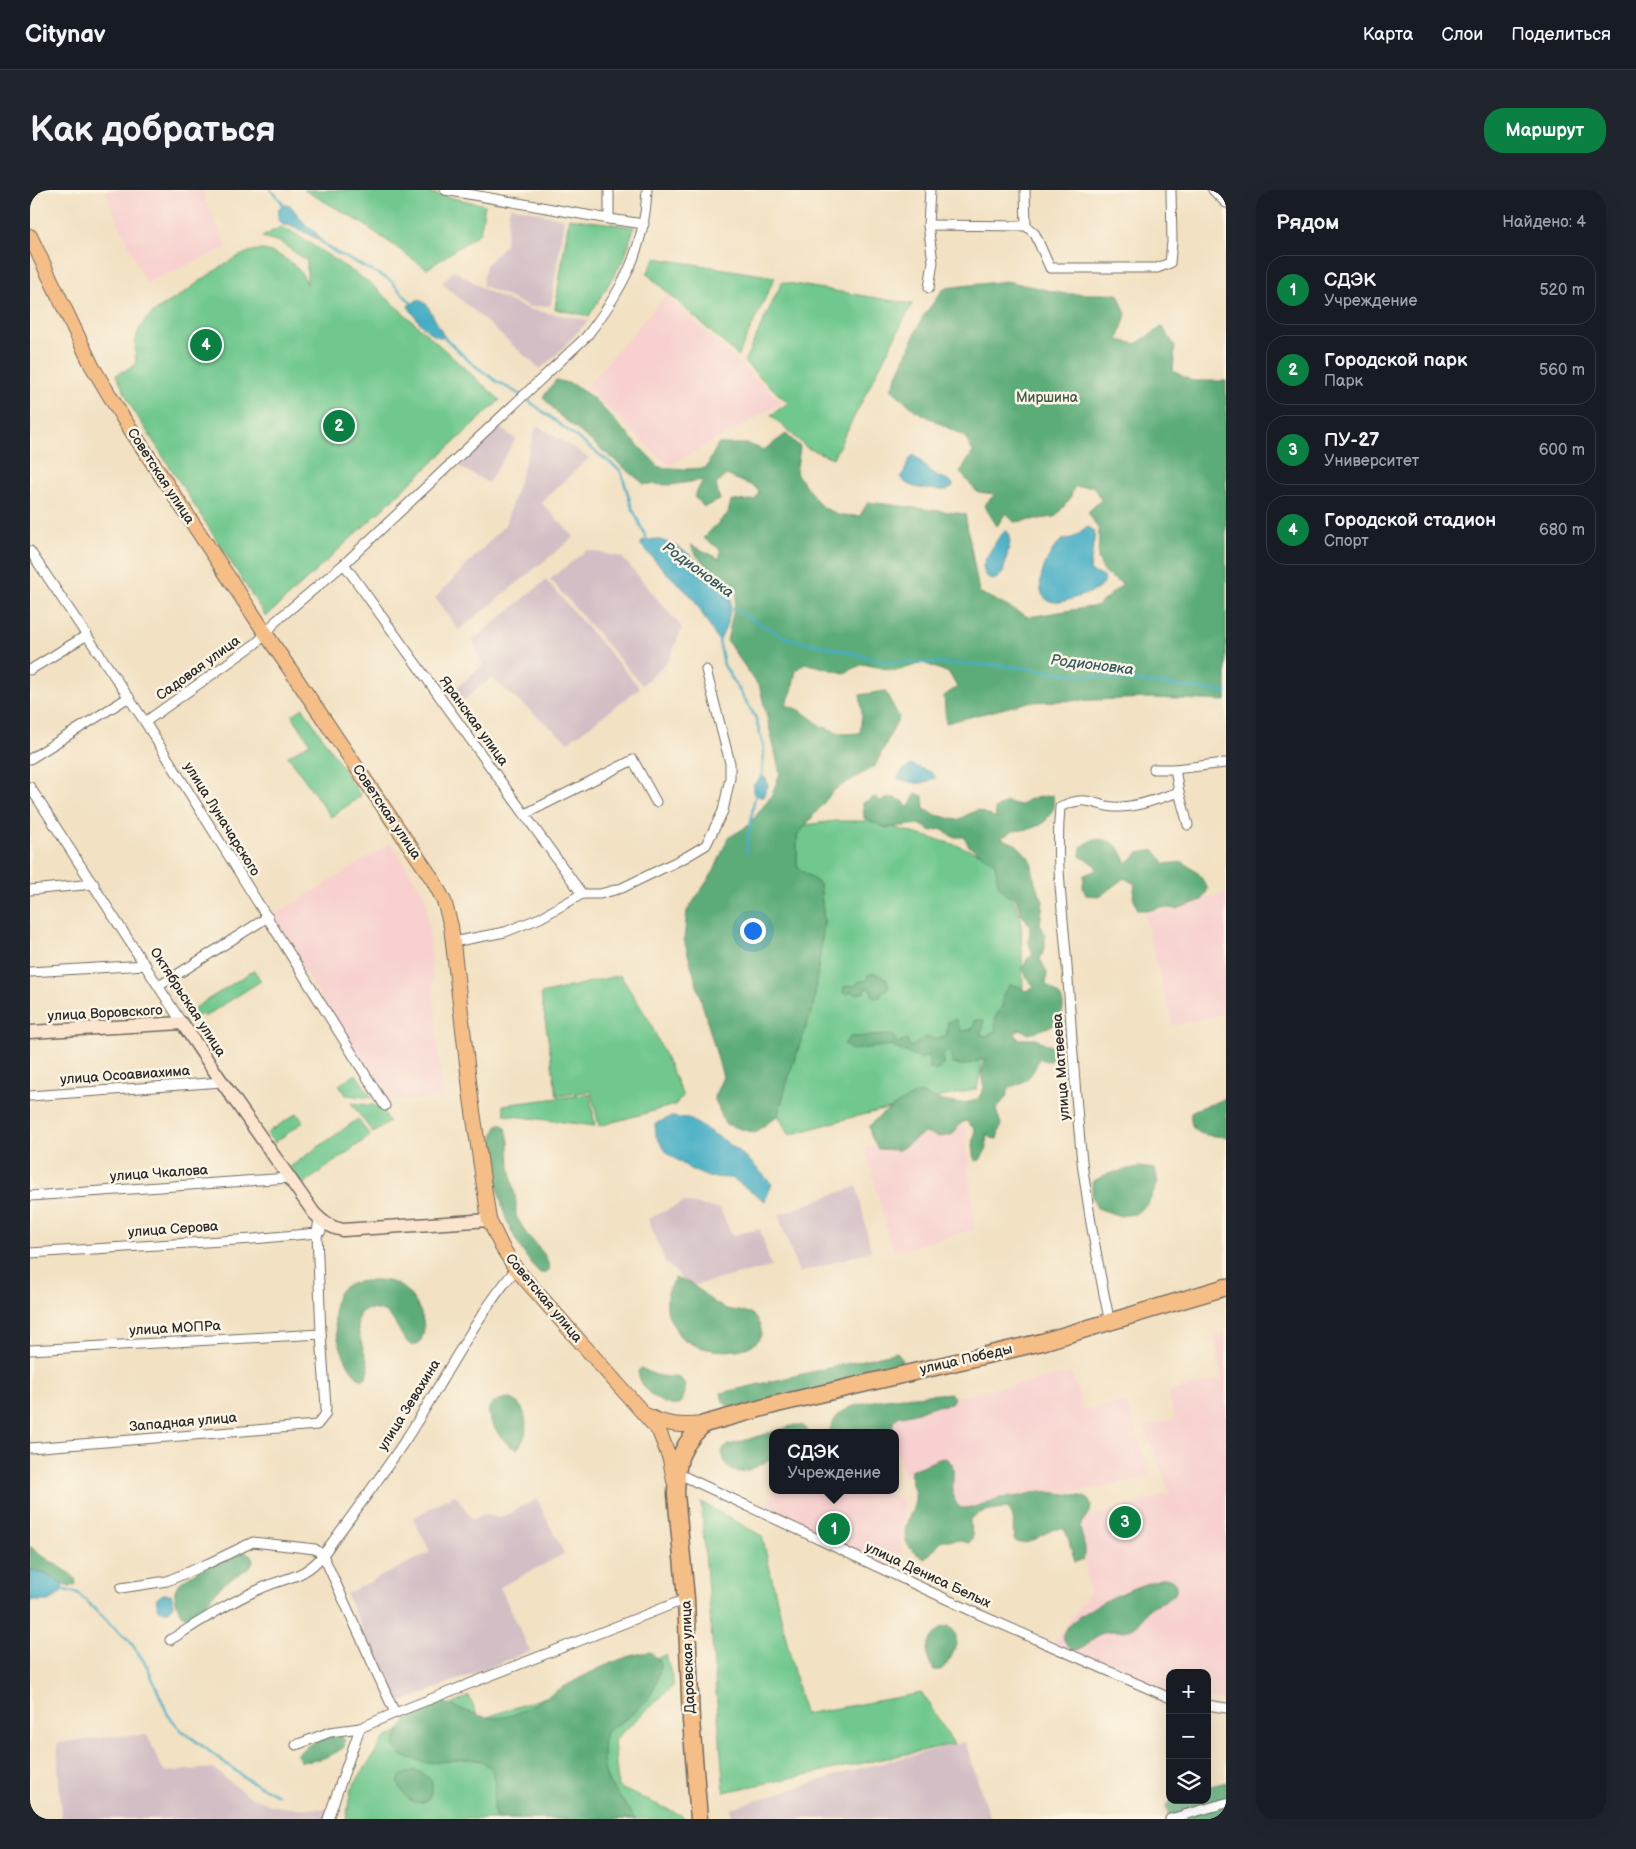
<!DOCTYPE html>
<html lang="ru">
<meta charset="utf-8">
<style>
body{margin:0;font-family:"Balsamiq Sans",sans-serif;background:#20242c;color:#f1f3f6}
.controls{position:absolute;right:15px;bottom:15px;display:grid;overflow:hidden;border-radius:10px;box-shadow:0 5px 20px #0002}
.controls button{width:45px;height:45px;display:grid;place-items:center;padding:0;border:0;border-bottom:1px solid #363941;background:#171b24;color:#f1f3f6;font:25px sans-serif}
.you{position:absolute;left:722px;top:740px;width:18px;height:18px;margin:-12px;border:4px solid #fff;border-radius:50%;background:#1a73e8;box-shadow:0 0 0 8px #1a73e833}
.badge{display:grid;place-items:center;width:32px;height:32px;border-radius:50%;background:#0b8043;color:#fff;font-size:16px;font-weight:700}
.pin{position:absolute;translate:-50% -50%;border:2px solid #fff;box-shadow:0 1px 5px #0006}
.popup{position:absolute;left:739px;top:1239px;width:130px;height:65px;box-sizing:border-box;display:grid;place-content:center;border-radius:10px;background:#171b24;filter:drop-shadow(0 1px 4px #0005);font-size:16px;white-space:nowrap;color:#9ea1a6}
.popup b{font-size:19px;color:#f1f3f6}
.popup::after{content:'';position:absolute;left:50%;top:100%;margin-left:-10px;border:10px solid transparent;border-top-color:#171b24}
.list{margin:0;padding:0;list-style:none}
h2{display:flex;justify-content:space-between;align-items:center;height:65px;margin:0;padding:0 20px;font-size:21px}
h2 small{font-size:16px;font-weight:400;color:#9ea1a6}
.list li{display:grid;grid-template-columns:32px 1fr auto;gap:15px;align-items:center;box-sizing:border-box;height:70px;margin:0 10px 10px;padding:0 10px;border:1px solid #363941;border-radius:20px}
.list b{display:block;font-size:19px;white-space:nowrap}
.list p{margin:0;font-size:16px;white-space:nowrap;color:#9ea1a6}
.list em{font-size:16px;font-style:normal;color:#9ea1a6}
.icon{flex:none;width:28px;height:28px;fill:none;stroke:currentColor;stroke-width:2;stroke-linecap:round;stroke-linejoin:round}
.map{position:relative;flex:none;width:1196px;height:1629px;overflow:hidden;border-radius:20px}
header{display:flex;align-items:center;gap:30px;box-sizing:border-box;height:70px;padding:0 25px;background:#171b24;border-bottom:1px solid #363941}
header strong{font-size:24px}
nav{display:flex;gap:28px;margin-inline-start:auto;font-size:18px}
.intro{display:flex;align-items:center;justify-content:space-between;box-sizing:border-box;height:120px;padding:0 30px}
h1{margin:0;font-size:35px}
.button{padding:12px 22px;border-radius:20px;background:#0b8043;color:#fff;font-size:18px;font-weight:700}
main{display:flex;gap:30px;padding:0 30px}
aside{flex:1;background:#171b24;border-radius:20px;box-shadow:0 5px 20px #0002}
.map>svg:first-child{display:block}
.built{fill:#f7d0cf}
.industrial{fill:#d2bec5}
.green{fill:#70c88e;stroke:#4e7a5c}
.forest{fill:#5cac79;stroke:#446c52}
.water{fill:#45aec5;stroke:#386c78}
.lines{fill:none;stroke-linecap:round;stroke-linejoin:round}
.stream{stroke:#45aec5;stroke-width:2.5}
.street-casing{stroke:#716b60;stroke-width:11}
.secondary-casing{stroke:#716b60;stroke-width:15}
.primary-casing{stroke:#716b60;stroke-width:16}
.highway-casing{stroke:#716b60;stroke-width:19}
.street{stroke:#fff;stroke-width:9}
.secondary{stroke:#fbe5cf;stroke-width:12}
.primary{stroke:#f6be87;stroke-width:14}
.highway{stroke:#f6be87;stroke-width:16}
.labels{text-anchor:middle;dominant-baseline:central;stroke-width:5;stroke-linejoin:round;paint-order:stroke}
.park-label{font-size:14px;fill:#405a49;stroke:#fcf5e5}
.street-label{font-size:14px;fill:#2b2b2b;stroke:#fcf5e5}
.water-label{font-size:15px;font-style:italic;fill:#345961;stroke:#fcf5e5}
</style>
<header>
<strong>Citynav</strong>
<nav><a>Карта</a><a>Слои</a><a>Поделиться</a></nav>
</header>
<div class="intro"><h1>Как добраться</h1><a class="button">Маршрут</a></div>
<main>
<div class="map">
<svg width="1196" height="1629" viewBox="0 0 1196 1629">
<rect width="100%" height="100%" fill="#fcf5e5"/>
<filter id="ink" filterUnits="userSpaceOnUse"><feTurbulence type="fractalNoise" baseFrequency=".02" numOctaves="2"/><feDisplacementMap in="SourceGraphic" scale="10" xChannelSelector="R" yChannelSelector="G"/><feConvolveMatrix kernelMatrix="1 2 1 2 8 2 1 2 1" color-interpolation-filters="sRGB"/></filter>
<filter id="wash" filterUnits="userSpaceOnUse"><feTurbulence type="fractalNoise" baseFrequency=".0096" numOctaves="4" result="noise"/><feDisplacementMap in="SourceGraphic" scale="20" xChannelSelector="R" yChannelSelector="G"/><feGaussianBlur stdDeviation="1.12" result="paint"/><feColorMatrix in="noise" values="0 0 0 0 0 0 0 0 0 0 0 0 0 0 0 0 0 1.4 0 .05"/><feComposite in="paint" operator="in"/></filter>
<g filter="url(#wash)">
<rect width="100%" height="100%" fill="#f2e1c2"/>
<!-- built -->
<g class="built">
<path d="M74,0H171L197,57L116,93Z"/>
<path d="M636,105L752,213L639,276L556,197Z"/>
<path d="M361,653L396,709L412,908L355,912L242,727Z"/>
<path d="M1196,703V823L1143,836L1114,724Z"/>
<path d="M935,936L944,1040L863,1062L835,957Z"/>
<path d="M1196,1143V1512L1177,1509V1483H1140V1501L1024,1453L1059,1404L1049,1330L1140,1304L1114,1236L1145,1229L1138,1201L1192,1190L1184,1147Z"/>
<path d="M1042,1183L1053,1220L1096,1212L1121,1287L927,1325L914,1273L874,1285L865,1256V1243H861L855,1222Z"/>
<path d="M744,1300H848L874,1309L871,1362L864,1379L770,1338L772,1333L737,1316Z"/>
</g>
<!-- industrial -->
<g class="industrial">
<path d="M480,16L534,29L521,115L500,117L452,95L456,75L475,55Z"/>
<path d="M424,80L457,101L500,120L559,130L525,166L510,179L412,93Z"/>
<path d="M507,235L559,268L511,312L544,347L429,440L405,408L475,335Z"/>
<path d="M467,236L486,249L458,293L430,277Z"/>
<path d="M557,360L592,367L652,438L639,470L612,495L520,389Z"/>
<path d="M516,390L610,498L538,552L461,488L430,513L421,502L453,475L443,450Z"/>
<path d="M827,996L841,1061L769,1083L748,1025Z"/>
<path d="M654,1012L690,1019L702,1045L730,1039L741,1077L660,1096L635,1072L618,1029Z"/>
<path d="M425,1304L442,1330L454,1324L469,1328L507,1309L534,1364L470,1397L500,1461L367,1514L316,1404L400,1362L383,1328Z"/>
<path d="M117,1545L134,1582L183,1578L215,1604L241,1615L260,1618L301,1619L298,1629H31L27,1553L85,1546Z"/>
<path d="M935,1552L960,1629H701V1618L820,1581Z"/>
</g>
<!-- green -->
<g class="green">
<path d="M274,0H387L455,15L450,43L397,79L332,33Z"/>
<path d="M539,28L604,37L594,69L559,126L525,119Z"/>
<path d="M250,37L261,41L340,93L470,210L236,427L104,221L86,185L106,175C105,162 104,150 110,138C118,122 141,112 155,102C171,91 211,59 230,60C238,60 246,64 252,67C264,73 273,83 277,94V71L250,52L232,47Z"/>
<path d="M625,68L745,87L708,166L617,84Z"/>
<path d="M752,92L882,114L803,268L777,258L741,225L758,213L714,172Z"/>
<path d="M273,518L331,606L301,627L258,566L280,553L262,525Z"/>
<path d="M805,631H841L926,655L968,670L991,729L993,801L952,874L947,899L823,927L759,945L748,925L760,882L783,817L794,732L790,694L767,677V646L775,635Z"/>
<path d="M224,780L231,791L174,827L172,824L165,828L160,821Z"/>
<path d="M590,785L619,830L653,906L645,915L569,936L561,901L527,906L511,804Z"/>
<path d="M326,884L342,908L316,905L309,895Z"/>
<path d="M560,904L565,936L475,925L473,915Z"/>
<path d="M321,913L350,916L359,932L343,943Z"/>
<path d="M267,923L273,932L244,953L237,943Z"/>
<path d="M328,929L340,946L272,995L260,977Z"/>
<path d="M671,1312L732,1346L774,1524L892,1503L924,1554L694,1602Z"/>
<path d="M636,1465L644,1495L584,1550L588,1597L653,1626V1629H316L321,1599L354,1549L439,1506L449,1530Z"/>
</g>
<!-- forest -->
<g class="forest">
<path d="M976,91L1035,104H1088L1096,124L1088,150L1106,154L1132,137L1145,156L1143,181L1162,191H1196V511L1122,508L999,512L916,533L914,506L927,497L919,483L893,473L866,481L833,474L814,483L775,473L766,480L762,501L756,515L770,520L791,536L813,544L830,543L832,523L830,505L855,501L869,527L845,576L804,600L767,646V677L790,694L794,732L783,817L760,882L748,925L725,943L695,934L684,907L693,887L654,750L657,721L684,681L698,648L719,635L742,605L750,583L730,498L697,451L707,404L667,366L661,355L690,369V359L673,348L698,323L701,311L725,310L729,302L725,297L696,285L686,295L690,310L674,317L664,307L673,290L641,295L614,294L529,225L513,207L526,190L542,194L562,207L629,277L655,279L676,278L688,254H718L734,260L756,244L770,257L766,283L791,316L808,325L830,326L838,312L935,324L949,402L998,427L1067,416L1093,394L1075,384L1068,369L1069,340L1058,322L1071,310L1063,296L1044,297L1040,309L1025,327L984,332L976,323L967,336L954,315L965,304L947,302L930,282L943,262L935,247L885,220L861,199L892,128L914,98Z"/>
<path d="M886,603L893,606L894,619L906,625L927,630L947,620L966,628L965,619L976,612L991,615L999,609L1023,605L1024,618L1014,633L1000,639L983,641L971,648L987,655L1001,670L1005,693L1013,711L1010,734L1015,744V758L1010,769L1017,782L1016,795C1034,806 1038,815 1027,834L999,844L990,839L985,843L988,849H1006L1021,856L1033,854L1040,865L1037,878L1031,881L1023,870L1016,871L1009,868C1004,884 996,894 979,897L976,907L966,920L971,934L967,949L960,948L956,944L957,958L950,970L945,971L943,956L945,940L937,931L931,933L922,945L910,947L894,943L869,960L848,959L841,946L839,936C853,921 871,912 889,903C909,910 927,918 948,909L954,898L951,884L956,868L936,875L922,874L920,861L913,865V875L906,881L899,878V866L889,869C878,860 872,864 862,855L821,860L814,854L820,847L862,845L868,854L876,849L881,857L897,847L904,849L916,846L918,832L926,829L931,841L941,840L946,830H954L953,839L950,844L956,846L966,840L965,827L972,817L973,804L980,795L988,796L995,801L1005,797L997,789L993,778L997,769L1003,765L999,753L1000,735L991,724L985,707L977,706L968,694L965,673L939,656L934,647H923L911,639L902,641L889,634L856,638L834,628L833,613L845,607L851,611L861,607L873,611L878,618Z"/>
<path d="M1064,649C1085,650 1088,655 1097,673L1108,663L1125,660L1135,674L1153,672L1169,684L1178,699L1172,710L1147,719L1131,717L1122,720H1108L1103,707L1105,694L1094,688L1070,706L1056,705L1053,697L1054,685L1067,680L1064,674L1050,666L1051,657Z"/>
<path d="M845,783L857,790L859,797L851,803L850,807L844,808L840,799L836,798L833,803L825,804L822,801L817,804L813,803L814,797L824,796L830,791H837L838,785Z"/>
<path d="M1196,907V947C1177,945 1158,947 1161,922C1172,915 1186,915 1196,907Z"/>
<path d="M470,933L476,938L479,951L480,976L486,1012V1026L496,1043L514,1064L520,1078L516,1083H510C495,1069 485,1049 477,1031C470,1013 461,970 463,951C463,943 465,939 470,933Z"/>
<path d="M1108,977L1125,979L1128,993L1118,1014L1105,1024L1090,1026L1067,1018L1062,1006V992L1077,984Z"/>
<path d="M645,1088C665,1090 675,1109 692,1117C701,1122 713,1120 722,1124C759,1164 674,1172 649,1145C646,1141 644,1135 641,1131C634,1118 636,1100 645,1088Z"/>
<path d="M341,1090C351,1090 359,1090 368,1095C386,1104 404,1139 387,1155H380C371,1146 367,1135 360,1126C356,1122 351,1121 346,1120C310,1113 338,1165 339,1179C339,1180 338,1185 337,1186L332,1190C312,1179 296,1121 309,1102C316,1092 330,1092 341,1090Z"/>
<path d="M867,1162C873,1168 873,1172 869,1180L709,1218C697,1218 692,1214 691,1203Z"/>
<path d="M611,1178C617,1181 623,1184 629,1186C636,1187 643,1186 649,1188C660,1194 655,1209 648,1215C631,1218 609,1198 608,1181Z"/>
<path d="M920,1203L924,1208L921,1214L900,1217L888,1222L868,1227L863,1232L862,1243H799C802,1234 805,1226 814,1221C835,1207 893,1206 920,1203Z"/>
<path d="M477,1208C499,1211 501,1246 487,1259C485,1258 481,1257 480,1256C472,1250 453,1226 460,1216C463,1211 472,1209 477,1208Z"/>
<path d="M765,1235C772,1235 776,1236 779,1243H743V1268C723,1278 698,1296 692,1262L696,1256Z"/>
<path d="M912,1268L917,1269L922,1274C926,1290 917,1307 931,1318L945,1317L970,1308L990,1306L1010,1301L1051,1306L1058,1309L1061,1315L1060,1322L1052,1332L1050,1338L1055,1357V1364L1052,1370L1045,1372C1041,1362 1040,1350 1035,1340C1017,1333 1004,1360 985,1351C980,1339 988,1329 978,1318C965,1319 950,1320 940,1329V1335L943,1347L939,1353L926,1350H913L895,1369C877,1359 871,1350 878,1330C880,1324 884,1318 885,1311C887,1300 878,1293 881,1280Z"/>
<path d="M0,1356C13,1369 31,1375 45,1388L46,1394L40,1397L33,1395L21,1386L0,1379Z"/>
<path d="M216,1362L222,1365L223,1371L220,1377L192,1395L169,1421L157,1427L151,1424C148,1418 144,1408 145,1401C147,1386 202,1366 216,1362Z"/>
<path d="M1136,1388L1142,1390L1146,1395C1146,1399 1147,1402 1143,1406C1138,1411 1127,1413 1120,1418C1113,1424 1111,1433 1103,1438C1094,1444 1080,1438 1070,1444C1061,1449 1053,1464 1041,1459C1038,1457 1035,1454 1034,1450C1027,1426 1116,1391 1136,1388Z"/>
<path d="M918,1436C935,1444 922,1471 911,1480H904C902,1476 899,1473 898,1469C893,1455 905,1439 918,1436Z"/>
<path d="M620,1462L630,1471C631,1507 603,1525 576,1542C572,1558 571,1581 581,1596C589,1607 598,1617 605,1629H467L463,1620L466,1593L462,1580L452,1571L439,1569L398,1573L372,1566L364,1555C372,1528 386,1521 411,1511C425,1516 447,1527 462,1528C485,1529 505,1513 525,1502C551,1487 590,1465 620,1462Z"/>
<path d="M310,1545L315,1550L314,1557C304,1565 283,1574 270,1571L267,1565C275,1554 297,1546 310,1545Z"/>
<path d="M386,1580C403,1589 406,1592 398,1610C381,1618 373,1605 368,1591L372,1585Z"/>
<path d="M1196,1592V1629H1140L1136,1616L1140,1610H1177V1597Z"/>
</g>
<!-- water -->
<g class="water">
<path d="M253,15H260L275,34L287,44L291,51L263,36L253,35L248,29L249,18Z"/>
<path d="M389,109L397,115L415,148C397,147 387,129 378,116Z"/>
<path d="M883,265C892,270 896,279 905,284C911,288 917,288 923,294L922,297C914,303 908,299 899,299C888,298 877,297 870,287C877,281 876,272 883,265Z"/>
<path d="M1057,337L1062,339L1065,344L1060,378L1061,382C1068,385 1074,383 1074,393C1068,401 1057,404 1047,407C1041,409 1032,413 1025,412C996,410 1017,362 1030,352C1034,348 1040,349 1044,347C1049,344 1051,340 1057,337Z"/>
<path d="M976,340L978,343L980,352L973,383L968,388L962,390L955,385L953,376L956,368L969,347Z"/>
<path d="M625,349C657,355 680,382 701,406C702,421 696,438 690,450L687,449L663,408L633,379L611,355L612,351Z"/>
<path d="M882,575L901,582L906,587C891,597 883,593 867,588L873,580Z"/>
<path d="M732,586L736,589L738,596L733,607H730L724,603V594Z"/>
<path d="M640,927L658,928L695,951L717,968L742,994L735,1011L702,988L678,987L660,979L637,963L626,946L625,934Z"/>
<path d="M0,1380L21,1386L33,1395L31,1402L21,1411H0Z"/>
<path d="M133,1404H141L144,1414L138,1421L129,1420L126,1409Z"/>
</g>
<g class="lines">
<!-- stream -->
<g class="stream">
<path d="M241,0L251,11L254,18"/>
<path d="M289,50L305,62L360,90L382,114"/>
<path d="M414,147L440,172L466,191L491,205"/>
<path d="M495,208L591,281L601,315L618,352"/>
<path d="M698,416L756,448L798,457L856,472L968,475L1196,502"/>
<path d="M688,446L694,475L725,526L734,558L732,588"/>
<path d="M716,662L724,611L727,603"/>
<path d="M29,1399L48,1403L81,1435L100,1451L117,1476L138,1525L151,1540L218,1590L248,1605"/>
</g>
</g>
</g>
<g filter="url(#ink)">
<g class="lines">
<defs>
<g id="street">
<path d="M415,0L579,29"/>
<path d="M579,0V29L614,34"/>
<path d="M995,0L996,36"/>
<path d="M1183,0L1196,13"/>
<path d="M898,35L996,36L1005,44L1020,78H1127L1140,73L1142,52L1141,0"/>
<path d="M899,98L903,72L898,35L900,0"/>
<path d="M0,361L115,532L355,916"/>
<path d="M314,374L552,704"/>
<path d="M0,480L57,445"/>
<path d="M115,532L225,454L236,444L246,431L314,374L556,147C592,101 615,59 617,0"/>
<path d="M0,569L99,507"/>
<path d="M1124,579H1145L1195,573"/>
<path d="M1145,579L1149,602"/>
<path d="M0,597L152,833"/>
<path d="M495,624L603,570L626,612"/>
<path d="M0,700L64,694"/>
<path d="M423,752L475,742L510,728L552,704H570L592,698L656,667L676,655L693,621L700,588V573L676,480"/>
<path d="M0,782L116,775"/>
<path d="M129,796L238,727"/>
<path d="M0,906L192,892"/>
<path d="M0,1006L259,988"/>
<path d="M0,1063L223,1049L287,1043L291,1041"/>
<path d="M1080,1133C1069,1082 1060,1031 1053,980C1045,912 1042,844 1037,776C1033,721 1025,673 1030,617C1061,602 1065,619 1091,617C1111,616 1130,608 1149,602L1158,635"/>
<path d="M0,1160L291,1144"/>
<path d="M0,1258L287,1235L295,1225L296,1217L291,1144L287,1043L289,1029"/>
<path d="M647,1283L946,1423L1140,1508"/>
<path d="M91,1398L137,1391L175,1375L223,1352L285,1359L293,1365C274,1389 255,1387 230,1399C198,1413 169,1432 140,1450"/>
<path d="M1177,1515L1196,1518"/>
<path d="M365,1523L293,1365C324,1322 357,1280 385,1235C418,1182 446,1127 486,1079"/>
<path d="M266,1555L300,1542L330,1538L365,1523L656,1409"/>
<path d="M298,1629L330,1538"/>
<path d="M1140,1629L1196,1613"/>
</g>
<path id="secondary" d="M0,842L152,833L192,892L284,1023C292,1032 301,1038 313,1040L459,1030"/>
<g id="primary">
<path d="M0,46L62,176L93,228L236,444L403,690L414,711L421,736L441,908L459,1030L472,1057L486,1079L629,1241L640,1269L644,1291"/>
<path d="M618,1226C639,1236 652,1236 674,1234"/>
</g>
<path id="highway" d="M669,1629L661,1530L656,1409L646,1304L647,1283L650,1267L656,1255L664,1244L674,1234L747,1214L1012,1152L1196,1097"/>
</defs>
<!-- street casing -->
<use href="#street" class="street-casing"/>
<!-- secondary casing -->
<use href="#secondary" class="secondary-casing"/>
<!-- primary casing -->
<use href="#primary" class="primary-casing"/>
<!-- highway casing -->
<use href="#highway" class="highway-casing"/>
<!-- street -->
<use href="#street" class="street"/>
<!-- secondary -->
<use href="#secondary" class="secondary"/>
<!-- primary -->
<use href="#primary" class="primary"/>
<!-- highway -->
<use href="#highway" class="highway"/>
</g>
</g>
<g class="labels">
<!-- park labels -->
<g class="park-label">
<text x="1017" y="207">Миршина</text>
</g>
<!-- street labels -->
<g class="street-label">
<text transform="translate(131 286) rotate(57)">Советская улица</text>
<text transform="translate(168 478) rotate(-36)">Садовая улица</text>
<text transform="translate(444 531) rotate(54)">Яранская улица</text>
<text transform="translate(357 622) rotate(56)">Советская улица</text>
<text transform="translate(192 629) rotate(58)">улица Луначарского</text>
<text transform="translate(158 812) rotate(57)">Октябрьская улица</text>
<text transform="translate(75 823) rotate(-3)">улица Воровского</text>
<text transform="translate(1031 877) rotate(-94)">улица Матвеева</text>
<text transform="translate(95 885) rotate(-4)">улица Осоавиахима</text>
<text transform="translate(129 983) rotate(-4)">улица Чкалова</text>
<text transform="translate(143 1039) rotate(-4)">улица Серова</text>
<text transform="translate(514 1108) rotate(50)">Советская улица</text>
<text transform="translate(145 1138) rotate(-3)">улица МОПРа</text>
<text transform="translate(936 1169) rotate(-13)">улица Победы</text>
<text transform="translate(379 1215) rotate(-58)">улица Зевахина</text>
<text transform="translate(153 1232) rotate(-5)">Западная улица</text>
<text transform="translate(898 1385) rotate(25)">улица Дениса Белых</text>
<text transform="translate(658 1467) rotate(-92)">Даровская улица</text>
</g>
<!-- water labels -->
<g class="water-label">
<text transform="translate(668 380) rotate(36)">Родионовка</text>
<text transform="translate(1062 475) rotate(7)">Родионовка</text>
</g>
</g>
</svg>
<div class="controls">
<button>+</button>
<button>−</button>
<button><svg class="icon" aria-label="layers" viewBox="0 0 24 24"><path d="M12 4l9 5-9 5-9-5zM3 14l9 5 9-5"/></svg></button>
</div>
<div class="you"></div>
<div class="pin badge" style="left:804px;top:1339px">1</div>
<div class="popup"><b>СДЭК</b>Учреждение</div>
<div class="pin badge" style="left:309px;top:236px">2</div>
<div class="pin badge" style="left:1095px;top:1332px">3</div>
<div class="pin badge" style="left:176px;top:155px">4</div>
</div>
<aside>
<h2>Рядом<small>Найдено: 4</small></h2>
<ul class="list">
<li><span class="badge">1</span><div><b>СДЭК</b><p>Учреждение</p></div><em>520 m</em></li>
<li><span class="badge">2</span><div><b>Городской парк</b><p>Парк</p></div><em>560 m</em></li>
<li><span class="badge">3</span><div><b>ПУ-27</b><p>Университет</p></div><em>600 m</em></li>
<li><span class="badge">4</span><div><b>Городской стадион</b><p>Спорт</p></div><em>680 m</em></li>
</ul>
</aside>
</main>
